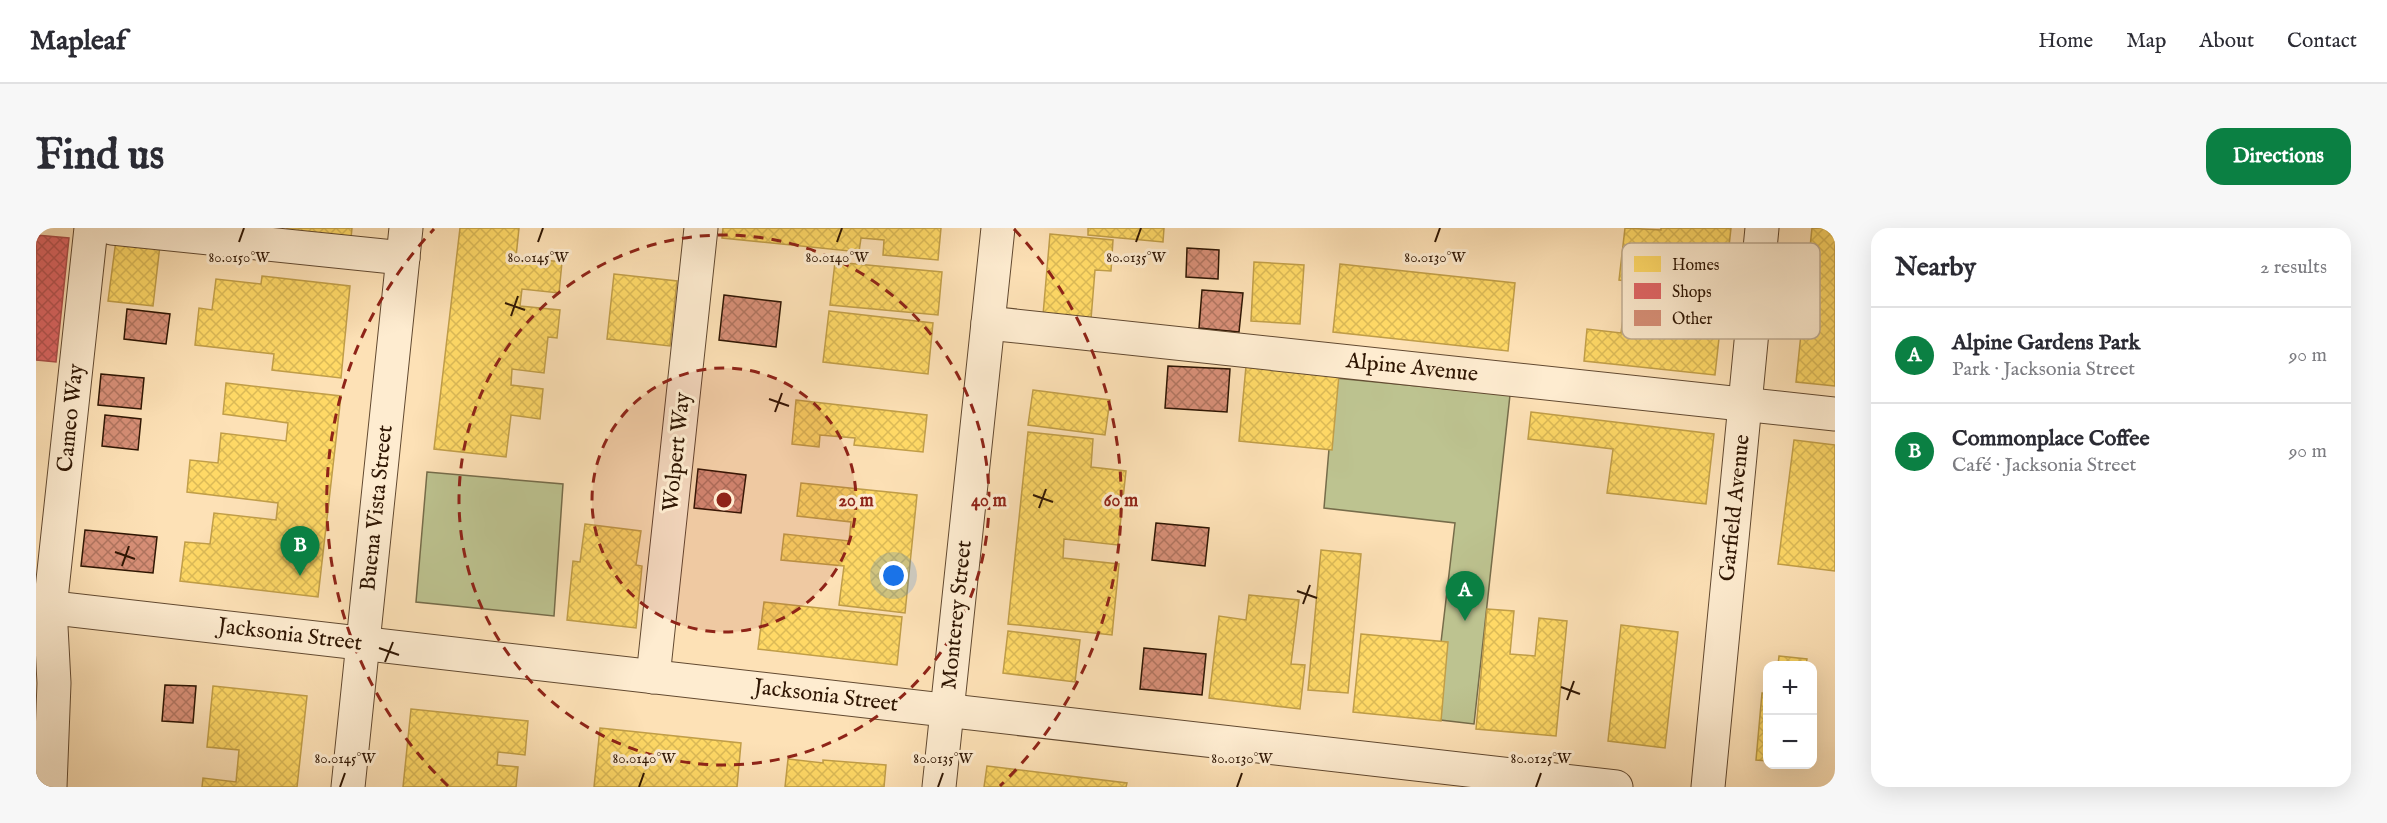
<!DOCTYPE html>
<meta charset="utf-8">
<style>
body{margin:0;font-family:"IM FELL English",serif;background:#f7f7f7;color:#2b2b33}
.controls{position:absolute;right:18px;bottom:18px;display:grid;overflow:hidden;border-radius:12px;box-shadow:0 6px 24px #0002}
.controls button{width:54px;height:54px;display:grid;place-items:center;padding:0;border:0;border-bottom:2px solid #e1e1e2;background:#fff;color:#2b2b33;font:30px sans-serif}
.you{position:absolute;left:858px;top:348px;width:21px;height:21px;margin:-15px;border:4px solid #fff;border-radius:50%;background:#1a73e8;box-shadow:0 0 0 9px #1a73e833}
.badge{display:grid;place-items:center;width:39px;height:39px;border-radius:50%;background:#0b8043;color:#fff;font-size:20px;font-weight:700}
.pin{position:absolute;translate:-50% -50px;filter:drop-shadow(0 2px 3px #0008)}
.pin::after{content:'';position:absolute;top:32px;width:21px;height:18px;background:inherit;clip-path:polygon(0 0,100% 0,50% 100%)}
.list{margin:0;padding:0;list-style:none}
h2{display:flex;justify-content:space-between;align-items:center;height:78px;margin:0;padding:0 24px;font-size:26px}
h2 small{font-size:20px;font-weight:400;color:#7c7c81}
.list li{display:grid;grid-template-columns:39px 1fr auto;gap:18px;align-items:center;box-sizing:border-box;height:96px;padding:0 24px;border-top:2px solid #e1e1e2}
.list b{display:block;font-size:22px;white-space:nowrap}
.list p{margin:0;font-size:20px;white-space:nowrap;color:#7c7c81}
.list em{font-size:20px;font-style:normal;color:#7c7c81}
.map{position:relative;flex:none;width:1799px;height:559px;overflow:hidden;border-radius:18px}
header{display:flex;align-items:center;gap:36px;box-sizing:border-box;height:84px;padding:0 30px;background:#fff;border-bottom:2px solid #e1e1e2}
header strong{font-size:28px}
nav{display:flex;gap:33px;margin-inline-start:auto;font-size:21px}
.intro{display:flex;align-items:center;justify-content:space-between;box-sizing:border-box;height:144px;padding:0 36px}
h1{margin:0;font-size:42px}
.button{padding:15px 27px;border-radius:18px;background:#0b8043;color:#fff;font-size:21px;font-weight:700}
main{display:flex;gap:36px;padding:0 36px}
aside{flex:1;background:#fff;border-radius:18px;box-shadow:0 6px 24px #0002}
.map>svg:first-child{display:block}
.green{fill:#bdc390;stroke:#766c4a;stroke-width:1.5}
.homes{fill:url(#homes-cross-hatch);stroke:#c19e48;stroke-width:1.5}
.shops{fill:url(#shops-cross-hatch);stroke:#ab4e48;stroke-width:1.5}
.building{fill:url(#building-cross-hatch);stroke:#2f1603;stroke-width:1.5}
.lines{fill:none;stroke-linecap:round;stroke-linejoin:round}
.minor-casing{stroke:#624930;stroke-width:35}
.minor{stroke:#feecd0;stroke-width:33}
.ticks{fill:none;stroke:#2f1603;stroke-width:2}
.ring{fill:none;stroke:#8f2418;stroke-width:3;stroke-dasharray:10 8}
.labels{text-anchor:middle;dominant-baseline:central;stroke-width:6;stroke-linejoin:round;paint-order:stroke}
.street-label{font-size:22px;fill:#2f1603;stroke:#feecd0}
.key{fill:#feecd0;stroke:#c0ac92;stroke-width:1.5}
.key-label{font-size:16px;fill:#2f1603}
.ticks-label{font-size:15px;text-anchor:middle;fill:#2f1603;stroke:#feecd0;stroke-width:6;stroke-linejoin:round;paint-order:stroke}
.centre{fill:#8f2418;stroke:#feecd0;stroke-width:3}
.ring-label{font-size:18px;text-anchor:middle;font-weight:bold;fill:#8f2418;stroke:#feecd0;stroke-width:6;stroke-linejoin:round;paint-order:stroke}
</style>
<header>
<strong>Mapleaf</strong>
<nav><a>Home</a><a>Map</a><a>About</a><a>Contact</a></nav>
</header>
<div class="intro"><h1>Find us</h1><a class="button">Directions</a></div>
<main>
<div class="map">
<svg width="1799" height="559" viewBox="0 0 1799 559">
<defs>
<pattern id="homes-cross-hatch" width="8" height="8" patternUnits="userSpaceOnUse" patternTransform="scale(1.5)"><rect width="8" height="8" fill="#ffd966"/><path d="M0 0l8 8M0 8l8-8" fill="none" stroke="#dbba57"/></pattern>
<pattern id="shops-cross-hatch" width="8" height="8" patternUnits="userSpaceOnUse" patternTransform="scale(1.5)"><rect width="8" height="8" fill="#e06666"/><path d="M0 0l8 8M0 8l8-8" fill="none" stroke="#b65352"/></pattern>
<pattern id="building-cross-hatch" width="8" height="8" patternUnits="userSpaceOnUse" patternTransform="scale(1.5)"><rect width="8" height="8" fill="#d78f77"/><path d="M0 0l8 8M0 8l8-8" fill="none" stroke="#af745f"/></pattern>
</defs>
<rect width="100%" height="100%" fill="#fde1b6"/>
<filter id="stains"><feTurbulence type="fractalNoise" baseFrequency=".00333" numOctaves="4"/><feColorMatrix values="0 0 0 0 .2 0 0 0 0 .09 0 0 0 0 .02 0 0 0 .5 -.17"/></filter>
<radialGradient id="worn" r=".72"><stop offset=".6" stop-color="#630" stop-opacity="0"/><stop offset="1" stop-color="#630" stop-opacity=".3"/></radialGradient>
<!-- green -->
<g class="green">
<path d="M1299,150L1474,167L1438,496L1396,491L1419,295L1288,280Z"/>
<path d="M391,244L527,256L518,388L380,374Z"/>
</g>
<!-- homes -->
<g class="homes">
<path d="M251,0H316L315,10L251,2Z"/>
<path d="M424,0H483L480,29L526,34L523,65L486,61L484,78L524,82L521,110L512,109L508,145L476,141L475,157L507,161L504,191L475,187L470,229L398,221Z"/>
<path d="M687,0H905L902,32L847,27L848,12L825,10L823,24L686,10Z"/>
<path d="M1052,0H1128L1127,14L1052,7Z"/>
<path d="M1589,0L1625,2V0H1695L1679,147L1548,133L1551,101L1585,105L1589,76L1621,80L1623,57L1583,52Z"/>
<path d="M1776,0H1799V158L1760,154Z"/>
<path d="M1014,6L1077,12L1075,43L1059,42L1055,91L1007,87Z"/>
<path d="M80,12L124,17L117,78L72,73Z"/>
<path d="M799,34L906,44L902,87L794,77Z"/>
<path d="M1218,34L1268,37L1264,96L1215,93Z"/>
<path d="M1304,36L1479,55L1472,123L1297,104Z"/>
<path d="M578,46L641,53L634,118L571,111Z"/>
<path d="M226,48L314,58L305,150L236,142L238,126L159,117L163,80L176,82L180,51L225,56Z"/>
<path d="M793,83L897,95L892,146L787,134Z"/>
<path d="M1210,138L1303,147L1296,222L1203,213Z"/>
<path d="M190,155L305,168L282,369L144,353L149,314L174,316L178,285L240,292L242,275L151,264L154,232L182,235L185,205L250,213L252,195L187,186Z"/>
<path d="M997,162L1074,172L1069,207L992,197Z"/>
<path d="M760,172L891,187L887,224L818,217L819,210L784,207L783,219L756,216Z"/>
<path d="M1495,184L1678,206L1670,276L1571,265L1577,221L1492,211Z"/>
<path d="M992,204L1057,211L1055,239L1090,243L1082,317L1028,311L1027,330L1083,336L1076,407L972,396Z"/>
<path d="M1758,212L1799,217V343L1742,336Z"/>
<path d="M765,255L881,267L869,385L803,377L808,338L745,332L748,306L813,313L815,294L761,288Z"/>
<path d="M549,296L605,303L600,337L606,338L600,400L531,392L537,333L544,334Z"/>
<path d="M1285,322L1325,326L1312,465L1272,462Z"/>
<path d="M1213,367L1263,372L1255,436L1269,437L1264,481L1173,470L1183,388L1210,392Z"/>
<path d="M728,374L866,389L861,437L722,421Z"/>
<path d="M1451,381L1478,383L1474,426L1499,428L1503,390L1531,393L1520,508L1440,501Z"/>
<path d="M1585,397L1642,404L1629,520L1572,513Z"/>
<path d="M972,403L1044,412L1039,454L967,445Z"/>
<path d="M1325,406L1412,414L1405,493L1317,484Z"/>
<path d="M1743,428L1771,431L1770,437H1742Z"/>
<path d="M177,458L271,468L261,559H166L167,550L200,554L203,522L171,519Z"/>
<path d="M1726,465L1732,466V533L1720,532Z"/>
<path d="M375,481L492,493L489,527L462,524L461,537L482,539L480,559H367Z"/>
<path d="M564,500L705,515L701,559H558Z"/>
<path d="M752,531L787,535V532L850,537L848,559H749Z"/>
<path d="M951,538L1091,555L1090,559H948Z"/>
</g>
<!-- shops -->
<path class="shops" d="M0,7L33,10L20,134L0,132Z"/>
<!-- building -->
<g class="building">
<path d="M1151,20L1183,22L1182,51L1150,49Z"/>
<path d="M1166,62L1207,65L1203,104L1163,100Z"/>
<path d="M688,67L745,74L740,119L683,112Z"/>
<path d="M91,81L134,86L130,116L88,111Z"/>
<path d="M1132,138L1194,141L1191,184L1129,180Z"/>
<path d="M65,146L108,150L105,181L62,177Z"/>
<path d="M69,187L105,191L102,222L66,218Z"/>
<path d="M662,241L710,247L705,285L658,280Z"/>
<path d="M1120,295L1173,300L1169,338L1116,332Z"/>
<path d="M49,302L121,309L117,345L45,338Z"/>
<path d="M1108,420L1170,426L1166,467L1104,461Z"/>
<path d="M129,457L160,458L157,495L126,493Z"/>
</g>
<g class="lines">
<defs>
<g id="minor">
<path d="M76,0L367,30"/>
<path d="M952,95L1799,186"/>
<path d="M0,378L1580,559"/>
<path d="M617,449L665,0"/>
<path d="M14,559L18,455L14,380L55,0"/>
<path d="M312,559L370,0"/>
<path d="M903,559L962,0"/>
<path d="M1672,559L1726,0"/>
</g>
</defs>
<!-- minor casing -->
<use href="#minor" class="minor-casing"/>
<!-- minor -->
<use href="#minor" class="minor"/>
</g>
<!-- ticks -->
<path class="ticks" d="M203,14L208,0M502,14L507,0M801,14L806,0M1100,14L1105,0M1399,14L1404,0M469,75L489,82M475,88L482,68M733,171L753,178M739,184L746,165M997,267L1017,274M1003,280L1010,261M79,324L99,331M86,338L93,318M1261,363L1281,370M1267,376L1274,357M343,420L363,427M349,434L357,414M1525,459L1544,466M1531,472L1538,453M304,559L309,545M603,559L608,545M902,559L907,545M1201,559L1206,545M1500,559L1505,545"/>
<!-- distance rings -->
<circle cx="688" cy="272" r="132" fill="#8f2418" fill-opacity=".12"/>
<g class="ring">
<circle cx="688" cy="272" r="132"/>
<circle cx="688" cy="272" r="265"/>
<path d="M412 558A397 397 0 0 1 398 1M978 1A397 397 0 0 1 964 558"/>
</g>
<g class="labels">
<!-- street labels -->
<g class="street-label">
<text transform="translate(1376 140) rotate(6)">Alpine Avenue</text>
<text transform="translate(35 190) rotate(-84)">Cameo Way</text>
<text transform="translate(641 224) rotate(-84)">Wolpert Way</text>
<text transform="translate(341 280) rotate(-84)">Buena Vista Street</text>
<text transform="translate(1699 280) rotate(-84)">Garfield Avenue</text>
<text transform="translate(921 387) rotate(-84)">Monterey Street</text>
<text transform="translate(254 407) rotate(7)">Jacksonia Street</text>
<text transform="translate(790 468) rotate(7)">Jacksonia Street</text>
</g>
</g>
<!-- legend -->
<rect x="1586" y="15" width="198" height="96" rx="9" class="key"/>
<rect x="1598" y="28" width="27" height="16" fill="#ffd966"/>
<rect x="1598" y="55" width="27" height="16" fill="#e06666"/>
<rect x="1598" y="82" width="27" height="16" fill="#d78f77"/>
<g class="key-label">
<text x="1636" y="42">Homes</text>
<text x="1636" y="69">Shops</text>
<text x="1636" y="96">Other</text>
</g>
<g class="ticks-label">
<text x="203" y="34">80.0150°W</text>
<text x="502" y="34">80.0145°W</text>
<text x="801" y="34">80.0140°W</text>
<text x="1100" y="34">80.0135°W</text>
<text x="1399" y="34">80.0130°W</text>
<text x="309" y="535">80.0145°W</text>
<text x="608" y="535">80.0140°W</text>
<text x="907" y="535">80.0135°W</text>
<text x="1206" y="535">80.0130°W</text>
<text x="1505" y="535">80.0125°W</text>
</g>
<circle cx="688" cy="272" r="9" class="centre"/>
<g class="ring-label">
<text x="820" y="278">20 m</text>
<text x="953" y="278">40 m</text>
<text x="1085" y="278">60 m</text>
</g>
<rect width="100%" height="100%" filter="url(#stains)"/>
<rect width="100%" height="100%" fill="url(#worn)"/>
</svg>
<div class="controls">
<button>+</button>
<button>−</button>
</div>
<div class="you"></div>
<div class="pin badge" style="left:1429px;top:393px">A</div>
<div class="pin badge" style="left:264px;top:348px">B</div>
</div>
<aside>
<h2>Nearby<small>2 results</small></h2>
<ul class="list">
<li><span class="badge">A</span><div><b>Alpine Gardens Park</b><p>Park · Jacksonia Street</p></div><em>90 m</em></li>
<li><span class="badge">B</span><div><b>Commonplace Coffee</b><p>Café · Jacksonia Street</p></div><em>90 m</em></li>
</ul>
</aside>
</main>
